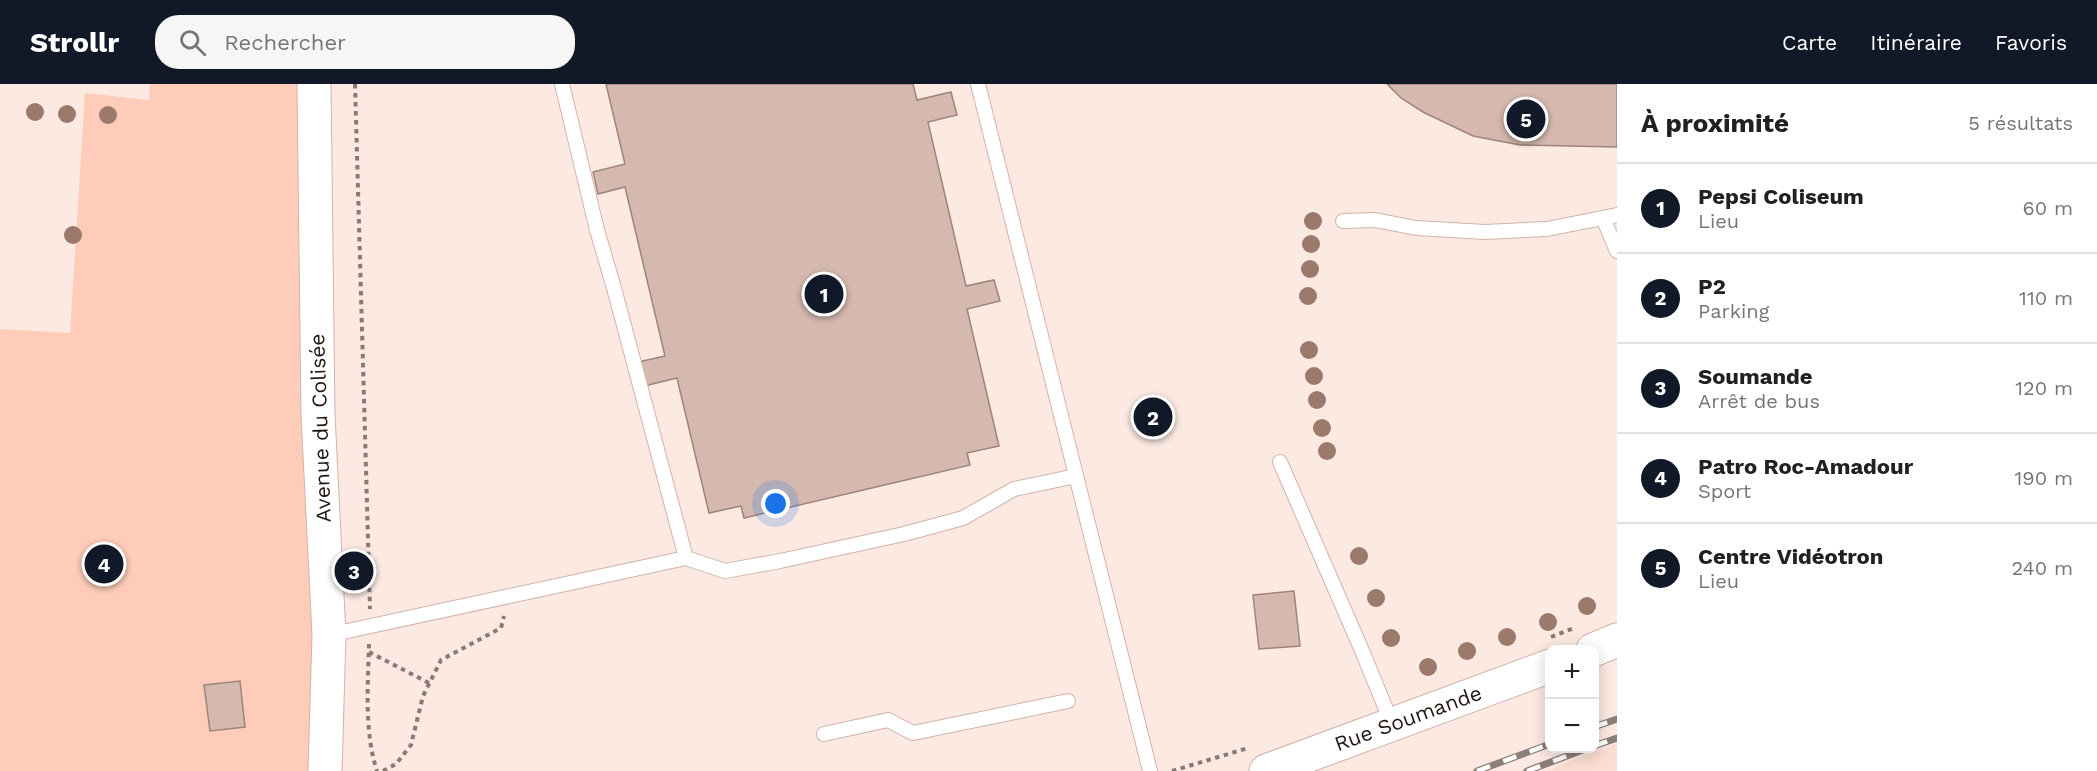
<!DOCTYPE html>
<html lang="fr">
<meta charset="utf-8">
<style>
body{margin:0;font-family:"Work Sans",sans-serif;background:#f6f6f6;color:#202124}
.controls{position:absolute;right:18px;bottom:18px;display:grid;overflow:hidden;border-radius:12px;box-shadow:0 3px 15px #0003}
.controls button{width:54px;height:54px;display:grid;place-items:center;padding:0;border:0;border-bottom:2px solid #e0e0e0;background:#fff;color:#202124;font:30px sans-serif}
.you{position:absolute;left:776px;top:420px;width:21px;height:21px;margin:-15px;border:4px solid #fff;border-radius:50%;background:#1a73e8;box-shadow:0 0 0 9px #1a73e833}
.badge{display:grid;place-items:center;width:39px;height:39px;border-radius:50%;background:#111827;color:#fff;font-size:20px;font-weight:700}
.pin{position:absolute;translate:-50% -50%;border:3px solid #fff;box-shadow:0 2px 6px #0006}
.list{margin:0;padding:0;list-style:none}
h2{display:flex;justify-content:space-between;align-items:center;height:78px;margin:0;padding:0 24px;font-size:26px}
h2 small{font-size:20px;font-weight:400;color:#757577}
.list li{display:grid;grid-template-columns:39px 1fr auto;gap:18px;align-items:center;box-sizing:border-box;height:90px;padding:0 24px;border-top:2px solid #e0e0e0}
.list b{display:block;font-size:22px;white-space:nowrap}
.list p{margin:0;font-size:20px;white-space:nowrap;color:#757577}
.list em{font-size:20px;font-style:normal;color:#757577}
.icon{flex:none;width:33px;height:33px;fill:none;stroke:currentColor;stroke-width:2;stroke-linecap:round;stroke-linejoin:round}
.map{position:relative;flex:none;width:1617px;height:687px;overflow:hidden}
header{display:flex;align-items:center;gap:36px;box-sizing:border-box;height:84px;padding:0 30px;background:#111827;color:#fff}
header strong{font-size:28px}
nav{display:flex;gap:33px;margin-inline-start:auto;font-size:21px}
.search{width:420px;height:54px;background:#f6f6f6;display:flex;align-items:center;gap:15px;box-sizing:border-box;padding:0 21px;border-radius:24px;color:#757577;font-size:22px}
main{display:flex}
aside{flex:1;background:#fff}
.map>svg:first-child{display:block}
.built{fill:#fbddd1}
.green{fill:#feccb8}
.building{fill:#d6b9ae;stroke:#9f8479;stroke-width:1.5}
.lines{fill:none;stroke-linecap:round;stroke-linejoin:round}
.lane-casing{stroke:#d1b4a9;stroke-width:16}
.secondary-casing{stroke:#d1b4a9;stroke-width:35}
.path{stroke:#887a75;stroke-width:4;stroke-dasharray:4.5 4.5;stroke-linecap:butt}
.lane{stroke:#fff;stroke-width:14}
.secondary{stroke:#fff;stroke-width:33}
.rail-casing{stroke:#8c7e78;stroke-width:7}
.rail{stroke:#fff;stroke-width:4.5;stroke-dasharray:14;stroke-linecap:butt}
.tree{fill:#9b796b}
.labels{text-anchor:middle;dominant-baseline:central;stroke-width:6;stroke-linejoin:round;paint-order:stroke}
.street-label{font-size:21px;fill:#221814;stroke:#fff}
</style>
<header>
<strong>Strollr</strong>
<div class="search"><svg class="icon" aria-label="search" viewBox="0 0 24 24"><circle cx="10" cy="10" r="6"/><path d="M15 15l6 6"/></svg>Rechercher</div>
<nav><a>Carte</a><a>Itinéraire</a><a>Favoris</a></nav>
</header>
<main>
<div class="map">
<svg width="1617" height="687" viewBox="0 0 1617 687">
<rect width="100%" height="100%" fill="#fbe9e2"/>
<!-- built -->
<path class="built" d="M1617,659V687H1547Z"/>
<!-- green -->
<path class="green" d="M150,0H316L325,687H0V245L70,249L85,9L149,16Z"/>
<!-- building -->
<g class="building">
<path d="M606,0H913L917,16L951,8L957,31L928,38L966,202L994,196L1000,217L967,225L999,362L967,369L970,381L744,434L741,422L709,429L677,294L644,302L638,278L665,272L625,103L598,110L593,88L625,80Z"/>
<path d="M1387,0H1617V63L1520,61L1473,52L1423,28L1401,14Z"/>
<path d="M1294,507L1300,562L1259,565L1253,511Z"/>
<path d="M240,597L245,643L210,647L204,601Z"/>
</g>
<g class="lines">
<defs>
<g id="lane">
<path d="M562,0L597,146L614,204L686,474"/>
<path d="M978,0L1150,687"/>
<path d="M1603,134L1617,167"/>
<path d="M1343,137L1375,136L1416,144L1485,148L1547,145L1617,131"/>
<path d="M1280,378L1363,569L1392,640"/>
<path d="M329,551L686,474L725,487L780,477L904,450L963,434L1014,405L1076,392"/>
<path d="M824,650L888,636L913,649L1068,617"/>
</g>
<g id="secondary">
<path d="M314,0L318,331L329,551L325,687"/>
<path d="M1593,566L1617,556"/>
<path d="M1266,687L1550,582"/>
</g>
</defs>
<!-- lane casing -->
<use href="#lane" class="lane-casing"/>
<!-- secondary casing -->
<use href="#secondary" class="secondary-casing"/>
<!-- path -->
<g class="path">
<path d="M355,0L370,525"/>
<path d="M1551,553L1574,544"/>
<path d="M369,560C368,601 364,648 377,687"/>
<path d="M369,568L429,599"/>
<path d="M383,687L396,680L411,661L423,612L441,576L501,544L504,532"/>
<path d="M1172,687L1248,664"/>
</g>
<!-- lane -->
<use href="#lane" class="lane"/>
<!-- secondary -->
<use href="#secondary" class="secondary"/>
<defs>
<g id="rail">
<path d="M1594,643L1617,635"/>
<path d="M1594,662L1617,654"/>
<path d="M1477,687L1550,660"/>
<path d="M1527,687L1588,664"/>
</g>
</defs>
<!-- rail casing -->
<use href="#rail" class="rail-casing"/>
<!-- rail -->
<use href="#rail" class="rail"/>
</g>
<!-- trees -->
<g class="tree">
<circle cx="35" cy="28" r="9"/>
<circle cx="67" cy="30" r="9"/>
<circle cx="108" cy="31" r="9"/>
<circle cx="1313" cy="137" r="9"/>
<circle cx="73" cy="151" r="9"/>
<circle cx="1311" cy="160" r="9"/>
<circle cx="1310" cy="185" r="9"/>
<circle cx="1308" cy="212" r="9"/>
<circle cx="1309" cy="266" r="9"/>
<circle cx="1314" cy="292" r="9"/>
<circle cx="1317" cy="316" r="9"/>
<circle cx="1322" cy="344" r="9"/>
<circle cx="1327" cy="367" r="9"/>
<circle cx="1359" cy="472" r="9"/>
<circle cx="1376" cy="514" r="9"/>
<circle cx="1587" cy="522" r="9"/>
<circle cx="1548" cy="538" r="9"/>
<circle cx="1507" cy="553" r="9"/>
<circle cx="1391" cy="554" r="9"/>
<circle cx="1467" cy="567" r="9"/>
<circle cx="1428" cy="583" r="9"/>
</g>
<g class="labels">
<!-- street labels -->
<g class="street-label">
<text transform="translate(320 344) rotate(-92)">Avenue du Colisée</text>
<text transform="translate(1408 634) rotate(-20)">Rue Soumande</text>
</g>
</g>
</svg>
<div class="controls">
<button>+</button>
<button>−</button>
</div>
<div class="you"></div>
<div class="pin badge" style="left:824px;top:210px">1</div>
<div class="pin badge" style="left:1153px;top:333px">2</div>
<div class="pin badge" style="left:354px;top:487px">3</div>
<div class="pin badge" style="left:104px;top:480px">4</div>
<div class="pin badge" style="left:1526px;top:35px">5</div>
</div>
<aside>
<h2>À proximité<small>5 résultats</small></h2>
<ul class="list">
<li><span class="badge">1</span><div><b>Pepsi Coliseum</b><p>Lieu</p></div><em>60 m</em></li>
<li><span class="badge">2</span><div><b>P2</b><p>Parking</p></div><em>110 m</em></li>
<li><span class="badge">3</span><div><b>Soumande</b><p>Arrêt de bus</p></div><em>120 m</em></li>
<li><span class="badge">4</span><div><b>Patro Roc-Amadour</b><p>Sport</p></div><em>190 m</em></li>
<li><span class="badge">5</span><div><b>Centre Vidéotron</b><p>Lieu</p></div><em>240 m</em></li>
</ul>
</aside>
</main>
